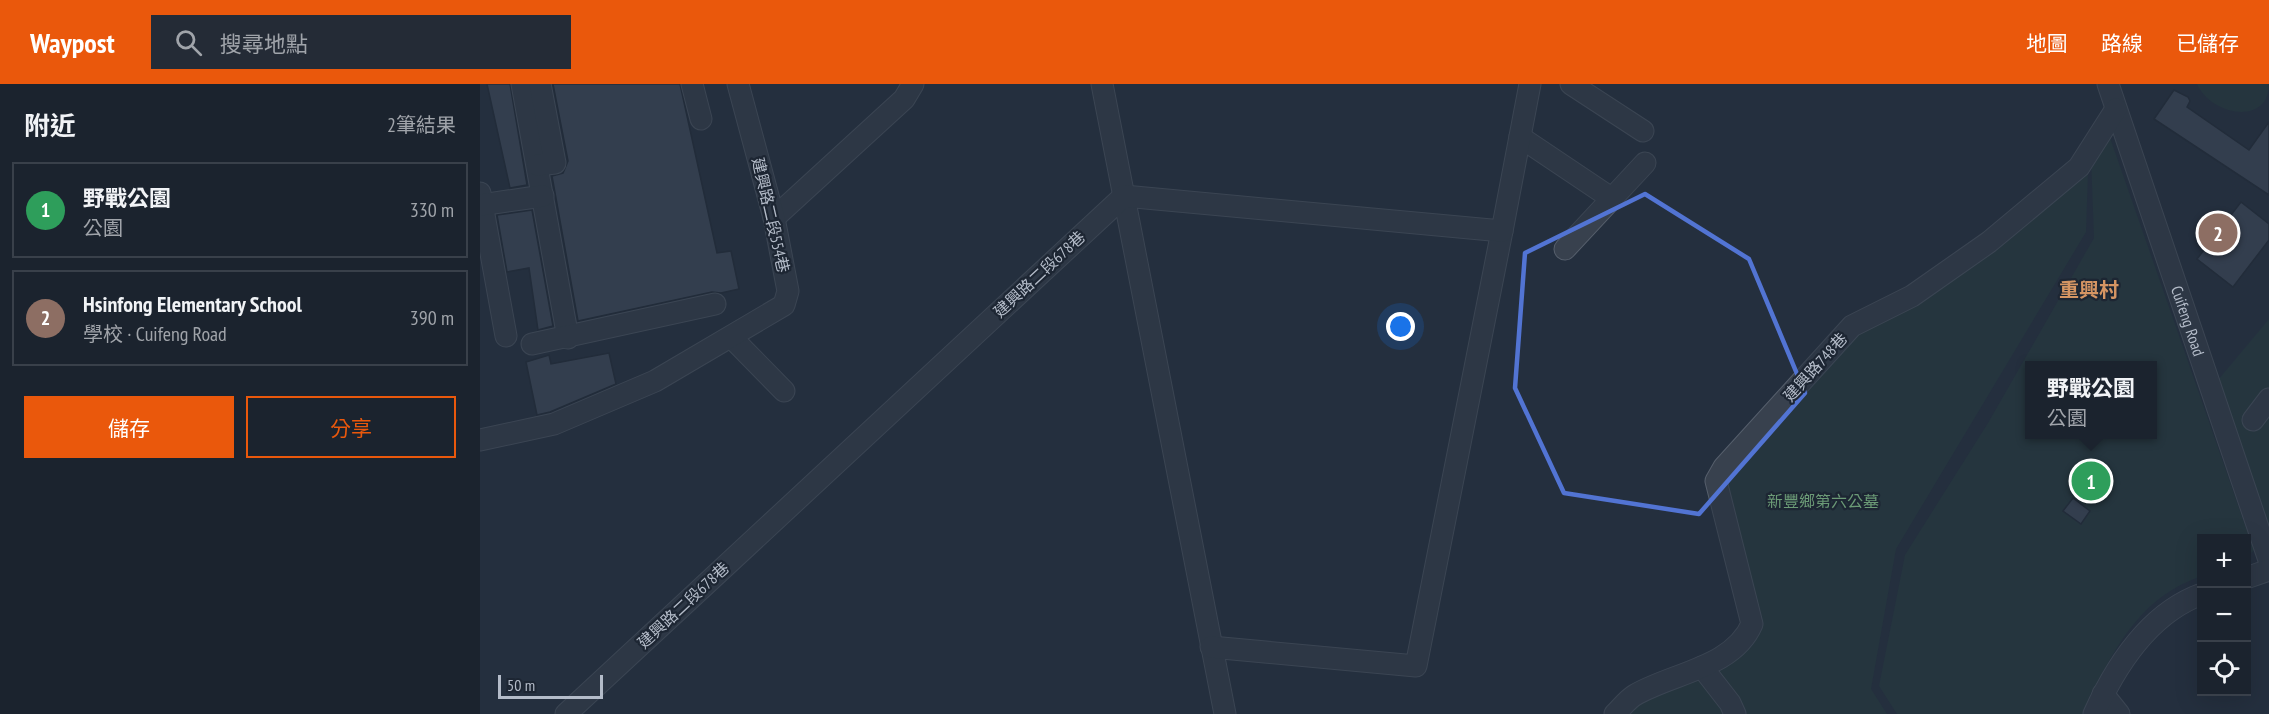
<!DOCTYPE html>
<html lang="zh-TW">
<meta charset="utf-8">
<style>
body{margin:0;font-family:"PT Sans Narrow","Noto Sans TC",sans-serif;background:#242b36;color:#f1f3f6}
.controls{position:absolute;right:18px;bottom:18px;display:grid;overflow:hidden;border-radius:0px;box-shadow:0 6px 24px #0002}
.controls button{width:54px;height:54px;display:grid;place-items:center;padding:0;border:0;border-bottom:2px solid #39404a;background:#1b232e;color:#f1f3f6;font:30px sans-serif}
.scale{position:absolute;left:18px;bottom:15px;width:105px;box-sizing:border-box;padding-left:6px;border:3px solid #b4bcc9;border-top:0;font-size:16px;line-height:21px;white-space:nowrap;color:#b4bcc9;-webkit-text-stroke:4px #1d2633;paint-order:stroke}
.you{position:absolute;left:921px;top:243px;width:21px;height:21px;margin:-15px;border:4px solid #fff;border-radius:50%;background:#1a73e8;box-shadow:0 0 0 9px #1a73e833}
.badge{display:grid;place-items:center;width:39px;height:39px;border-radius:50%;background:#ea580c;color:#fff;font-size:20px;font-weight:700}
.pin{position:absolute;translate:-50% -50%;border:3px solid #fff;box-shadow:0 2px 6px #0006}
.popup{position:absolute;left:1545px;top:277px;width:132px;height:78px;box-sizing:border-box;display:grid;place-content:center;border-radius:0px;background:#1b232e;filter:drop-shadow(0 2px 4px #0005);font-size:20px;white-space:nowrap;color:#a0a4aa}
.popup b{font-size:22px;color:#f1f3f6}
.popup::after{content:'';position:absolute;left:50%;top:100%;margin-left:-12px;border:12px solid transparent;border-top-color:#1b232e}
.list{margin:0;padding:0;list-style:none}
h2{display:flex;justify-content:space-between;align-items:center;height:78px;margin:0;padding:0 24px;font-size:26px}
h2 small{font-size:20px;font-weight:400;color:#a0a4aa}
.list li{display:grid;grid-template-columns:39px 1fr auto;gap:18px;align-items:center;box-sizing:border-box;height:96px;margin:0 12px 12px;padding:0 12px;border:2px solid #39404a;border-radius:0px}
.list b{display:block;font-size:22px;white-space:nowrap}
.list p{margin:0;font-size:20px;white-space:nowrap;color:#a0a4aa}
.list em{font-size:20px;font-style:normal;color:#a0a4aa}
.actions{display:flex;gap:12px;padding:18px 24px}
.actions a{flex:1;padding:14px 0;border:2px solid #ea580c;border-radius:0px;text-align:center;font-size:21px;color:#ea580c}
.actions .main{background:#ea580c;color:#fff}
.icon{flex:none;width:33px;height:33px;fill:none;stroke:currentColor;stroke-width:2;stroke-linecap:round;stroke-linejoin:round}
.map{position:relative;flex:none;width:1789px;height:630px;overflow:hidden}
header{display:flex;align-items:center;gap:36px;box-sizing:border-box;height:84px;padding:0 30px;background:#ea580c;color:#fff}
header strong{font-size:28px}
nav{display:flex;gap:33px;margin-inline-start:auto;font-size:21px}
.search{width:420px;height:54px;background:#242b36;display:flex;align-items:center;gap:15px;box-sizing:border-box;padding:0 21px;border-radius:0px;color:#a0a4aa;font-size:22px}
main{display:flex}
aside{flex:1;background:#1b232e}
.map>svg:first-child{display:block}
.green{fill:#263c3f;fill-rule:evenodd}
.building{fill:#455162;stroke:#1f2835;stroke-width:1.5}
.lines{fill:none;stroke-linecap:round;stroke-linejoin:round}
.minor-casing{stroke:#565f6c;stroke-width:23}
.minor{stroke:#38414e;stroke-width:21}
.marked{fill:none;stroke:#5274d3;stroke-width:4.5;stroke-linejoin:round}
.labels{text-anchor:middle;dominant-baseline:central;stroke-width:4.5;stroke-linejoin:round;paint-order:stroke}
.street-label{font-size:16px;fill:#b4bcc9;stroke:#1d2633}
.park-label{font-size:16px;fill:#6b9a76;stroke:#1d2633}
.quarter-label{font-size:20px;font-weight:bold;fill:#d59563;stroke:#1d2633}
</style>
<header>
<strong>Waypost</strong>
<div class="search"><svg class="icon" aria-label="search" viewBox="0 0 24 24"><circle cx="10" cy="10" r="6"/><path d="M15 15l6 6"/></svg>搜尋地點</div>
<nav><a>地圖</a><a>路線</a><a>已儲存</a></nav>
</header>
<main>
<aside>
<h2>附近<small>2筆結果</small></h2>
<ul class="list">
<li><span class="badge" style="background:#2e9e5b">1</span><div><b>野戰公園</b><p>公園</p></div><em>330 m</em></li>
<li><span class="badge" style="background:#8d6e63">2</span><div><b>Hsinfong Elementary School</b><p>學校 · Cuifeng Road</p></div><em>390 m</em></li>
</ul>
<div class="actions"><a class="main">儲存</a><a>分享</a></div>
</aside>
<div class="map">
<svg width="1789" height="630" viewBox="0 0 1789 630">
<rect width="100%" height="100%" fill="#242f3e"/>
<!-- green -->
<g class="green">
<path d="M1717,0H1789C1789,42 1731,32 1717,0Z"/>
<path d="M1628,48L1774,467L1767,471L1766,454H1722L1721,492C1712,496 1701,500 1692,506C1647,533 1624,585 1603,630H1417L1399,602L1425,471L1508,339L1614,154L1611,74ZM1550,282H1672V350H1550Z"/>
<path d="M1608,88L1606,148L1416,465L1391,605L1407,630H1148L1165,617L1272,562L1282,542L1246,394L1375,251L1433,223Z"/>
<path d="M1789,235V443L1738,296Z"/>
</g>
<!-- building -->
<g class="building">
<path d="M7,0H30L47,101L30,104Z"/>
<path d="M73,0H200L237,169L251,167L259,205L241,209L232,208L98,237L72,92L83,89L88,77Z"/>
<path d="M1694,6L1708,13L1710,17L1707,23L1769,66L1789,38V111L1674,35Z"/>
<path d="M1761,118L1789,140V156L1753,203L1717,175Z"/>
<path d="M52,126L73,242L58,246L49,184L27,188L17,131Z"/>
<path d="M129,269L136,300L70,328L57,331L46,278L69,271L71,280Z"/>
<path d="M1593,414L1610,427L1601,440L1583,427Z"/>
</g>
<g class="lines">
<defs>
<g id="minor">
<path d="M42,0L88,254"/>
<path d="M212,0L221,35"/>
<path d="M622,0L745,630"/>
<path d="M1091,0L1163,47"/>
<path id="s1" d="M1628,0L1789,476"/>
<path d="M1040,53L1131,114"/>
<path d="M58,81L75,79L60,0"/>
<path d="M0,109L26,252"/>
<path d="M0,121L63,112"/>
<path d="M294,134L424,15L433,0"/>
<path d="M1085,165L1165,79"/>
<path d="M252,254L304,307"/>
<path d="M52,260L235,220"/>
<path d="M1773,336L1789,315"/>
<path d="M0,356L74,340L175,297L304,221L308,207L294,134L258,0"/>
<path d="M1766,494L1789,486"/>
<path d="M731,563L936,582L1022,147"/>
<path d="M1222,583L1250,619L1255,630"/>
<path d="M1623,610L1639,630"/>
<path d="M86,630L644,112L1022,147L1050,0"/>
<path d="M1135,630C1141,624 1148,615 1155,611C1192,589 1253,584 1272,540L1236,397L1244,383L1372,242L1432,212L1509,158L1599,83L1636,25"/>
<path d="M1614,630C1636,581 1669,529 1722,510"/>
</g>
</defs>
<!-- minor casing -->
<use href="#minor" class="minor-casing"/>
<!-- minor -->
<use href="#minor" class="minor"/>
</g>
<!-- marked area -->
<path d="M0 0H1789V630H0ZM1165,110L1269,175L1325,309L1219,430L1084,409L1035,304L1045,169Z" fill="#242f3e" fill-opacity=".55" fill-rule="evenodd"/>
<path class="marked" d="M1165,110L1269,175L1325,309L1219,430L1084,409L1035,304L1045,169Z"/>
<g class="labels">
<!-- street labels -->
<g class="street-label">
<text transform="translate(291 131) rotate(77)">建興路二段554巷</text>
<text transform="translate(559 190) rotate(-43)">建興路二段678巷</text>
<text stroke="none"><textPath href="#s1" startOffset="250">Cuifeng Road</textPath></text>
<text transform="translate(1335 283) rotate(-48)">建興路748巷</text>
<text transform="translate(203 521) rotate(-43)">建興路二段678巷</text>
</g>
<!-- park labels -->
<g class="park-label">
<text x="1343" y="417">新豐鄉第六公墓</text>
</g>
<!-- quarter labels -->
<g class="quarter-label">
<text x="1609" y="206">重興村</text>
</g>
</g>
</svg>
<div class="controls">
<button>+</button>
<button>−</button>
<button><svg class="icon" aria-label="locate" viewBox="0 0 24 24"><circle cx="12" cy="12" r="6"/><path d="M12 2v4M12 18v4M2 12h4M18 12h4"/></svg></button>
</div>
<div class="scale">50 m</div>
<div class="you"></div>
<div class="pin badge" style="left:1611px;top:397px;background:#2e9e5b">1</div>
<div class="popup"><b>野戰公園</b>公園</div>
<div class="pin badge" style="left:1738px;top:149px;background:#8d6e63">2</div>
</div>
</main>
